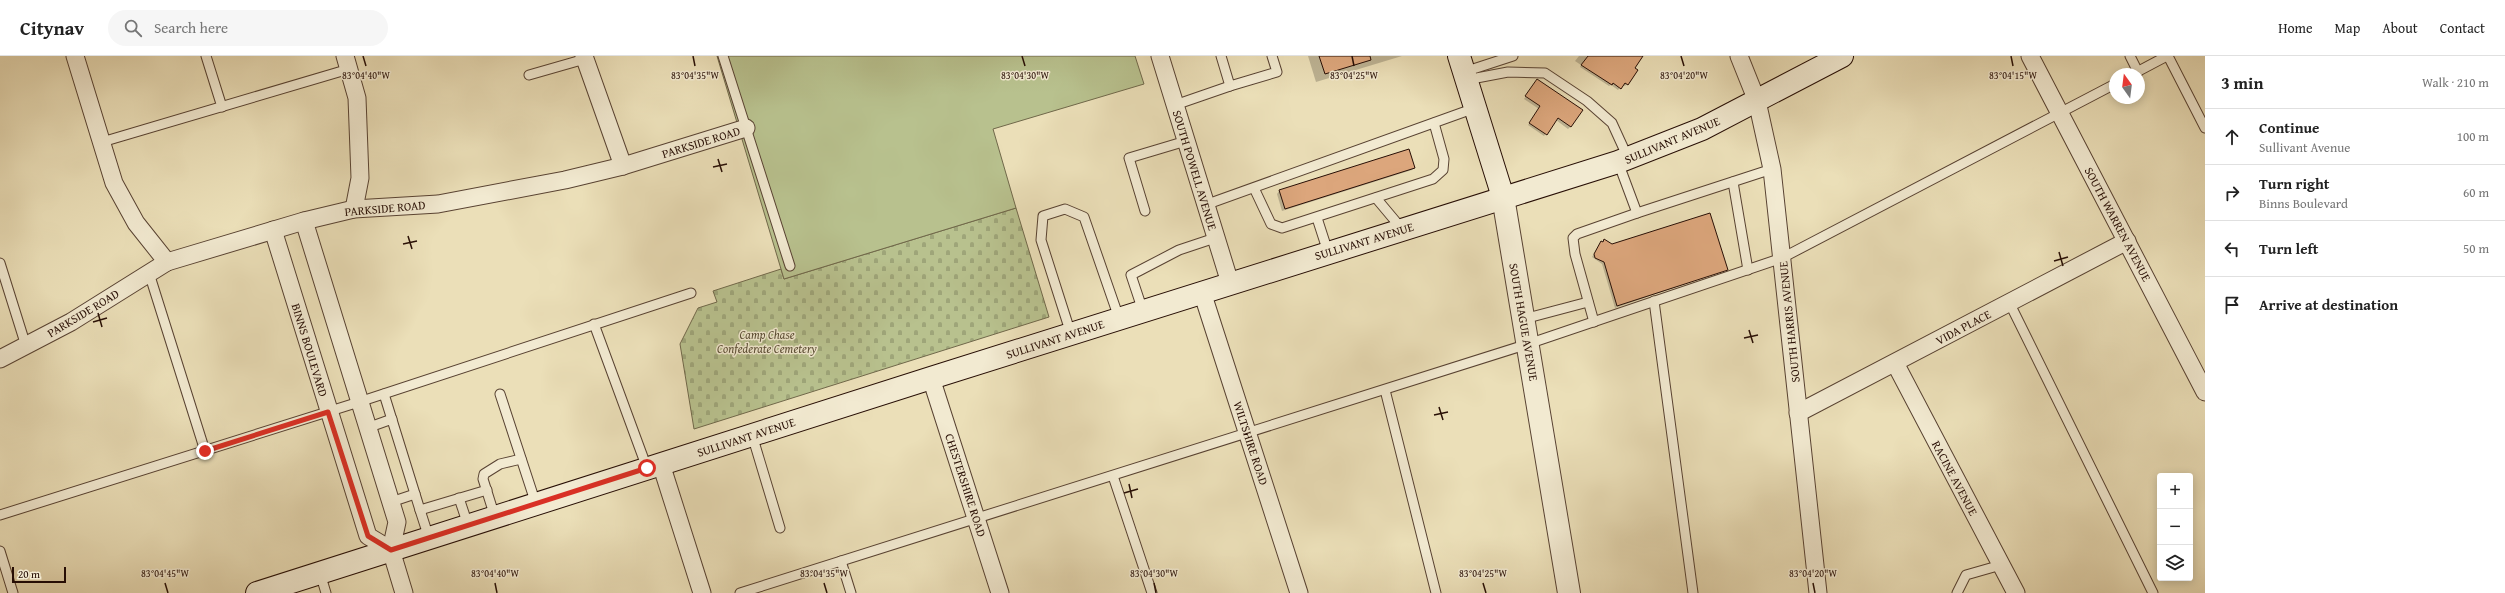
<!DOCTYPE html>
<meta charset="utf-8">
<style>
body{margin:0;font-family:"Gentium Book Plus",serif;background:#f6f6f6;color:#222}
.controls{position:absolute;right:12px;bottom:12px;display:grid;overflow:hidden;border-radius:4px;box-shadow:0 2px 10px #0003}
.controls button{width:36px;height:36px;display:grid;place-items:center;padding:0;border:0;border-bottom:1px solid #e0e0e0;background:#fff;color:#222;font:20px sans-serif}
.compass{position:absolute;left:2109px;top:12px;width:36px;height:36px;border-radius:50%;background:#fff;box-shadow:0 2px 10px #0003;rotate:346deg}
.scale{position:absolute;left:12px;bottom:10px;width:54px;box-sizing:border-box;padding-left:4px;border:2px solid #270e05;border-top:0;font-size:11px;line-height:14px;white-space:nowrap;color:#270e05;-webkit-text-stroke:3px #f2ead1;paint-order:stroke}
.stop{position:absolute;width:12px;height:12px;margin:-9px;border:3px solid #d93025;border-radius:50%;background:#fff}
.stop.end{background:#d93025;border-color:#fff;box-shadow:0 1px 4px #0008}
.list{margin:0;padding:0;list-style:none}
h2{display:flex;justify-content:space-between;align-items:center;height:52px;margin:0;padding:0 16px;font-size:17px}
h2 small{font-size:13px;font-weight:400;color:#767676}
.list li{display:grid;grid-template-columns:26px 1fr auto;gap:12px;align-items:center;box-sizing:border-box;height:56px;padding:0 16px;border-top:1px solid #e0e0e0}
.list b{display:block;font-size:15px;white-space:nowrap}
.list p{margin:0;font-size:13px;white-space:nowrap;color:#767676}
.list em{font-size:13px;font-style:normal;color:#767676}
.icon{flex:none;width:22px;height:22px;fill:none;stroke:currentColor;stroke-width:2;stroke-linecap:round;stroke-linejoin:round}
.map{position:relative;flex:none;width:2205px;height:537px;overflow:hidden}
header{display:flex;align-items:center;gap:24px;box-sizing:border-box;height:56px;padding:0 20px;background:#fff;border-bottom:1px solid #e0e0e0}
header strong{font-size:19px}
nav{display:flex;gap:22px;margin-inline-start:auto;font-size:14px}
.search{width:280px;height:36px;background:#f6f6f6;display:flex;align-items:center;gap:10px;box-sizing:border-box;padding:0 14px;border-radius:22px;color:#767676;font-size:15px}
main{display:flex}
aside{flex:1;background:#fff}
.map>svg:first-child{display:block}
.cemetery{fill:url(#cemetery-stones);stroke:#70684a}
.green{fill:#b8c18e;stroke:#70684a}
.shadow{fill:#0003}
.building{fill:#dca67c;stroke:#270e05}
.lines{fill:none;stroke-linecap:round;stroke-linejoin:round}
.service-casing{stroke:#584232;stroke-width:11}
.minor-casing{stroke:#584232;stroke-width:19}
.tertiary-casing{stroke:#584232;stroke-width:24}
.secondary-casing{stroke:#270e05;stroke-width:24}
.service{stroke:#f2ead1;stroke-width:9}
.minor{stroke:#f2ead1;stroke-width:17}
.tertiary{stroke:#f2ead1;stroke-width:22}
.secondary{stroke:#f2ead1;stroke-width:22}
.route{stroke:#d93025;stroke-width:5}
.ticks{fill:none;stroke:#270e05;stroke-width:1.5}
.labels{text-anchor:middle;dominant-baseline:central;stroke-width:3;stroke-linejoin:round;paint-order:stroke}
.street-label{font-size:12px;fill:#270e05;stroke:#f2ead1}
.park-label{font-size:12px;font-style:italic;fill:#5a4d35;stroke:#f2ead1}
.ticks-label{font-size:10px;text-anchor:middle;fill:#270e05;stroke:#f2ead1;stroke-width:3;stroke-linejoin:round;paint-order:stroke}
</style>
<header>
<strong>Citynav</strong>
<div class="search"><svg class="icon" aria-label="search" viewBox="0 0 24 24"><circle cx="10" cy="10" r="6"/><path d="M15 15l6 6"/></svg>Search here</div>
<nav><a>Home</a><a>Map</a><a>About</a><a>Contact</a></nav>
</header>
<main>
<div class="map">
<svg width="2205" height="537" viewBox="0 0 2205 537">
<defs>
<pattern id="cemetery-stones" width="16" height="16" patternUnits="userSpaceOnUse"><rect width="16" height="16" fill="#b8c18e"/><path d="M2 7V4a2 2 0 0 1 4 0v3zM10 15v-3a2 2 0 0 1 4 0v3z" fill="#9ea579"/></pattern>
</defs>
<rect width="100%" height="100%" fill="#ebdfb8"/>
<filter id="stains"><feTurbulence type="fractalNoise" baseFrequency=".005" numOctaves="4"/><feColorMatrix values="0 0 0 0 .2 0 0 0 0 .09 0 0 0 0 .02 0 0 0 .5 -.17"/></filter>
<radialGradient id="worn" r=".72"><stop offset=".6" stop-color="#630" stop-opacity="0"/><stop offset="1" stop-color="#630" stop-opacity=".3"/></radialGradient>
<!-- cemetery -->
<path class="cemetery" d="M1016,152L1049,261L694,373L680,288L698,252L717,246L713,235L781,213L784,223Z"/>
<!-- green -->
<path class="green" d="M717,0H1135L1144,28L993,73L1016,152L784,223Z"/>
<!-- shadow -->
<g class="shadow">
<path d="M1308,0H1402L1316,26Z"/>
<path d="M1579,0H1637L1634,12L1637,14L1627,28L1625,30L1622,29L1618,34L1611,29L1609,30L1580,11L1581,9L1575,5Z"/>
<path d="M1535,26L1571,70L1568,73L1556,64L1544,80L1528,69L1539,53L1524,43Z"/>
<path d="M1408,94L1414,112L1412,114L1282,155L1277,138L1279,135Z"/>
<path d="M1601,186L1726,214L1615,252L1602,208L1592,201Z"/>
</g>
<!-- building -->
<g class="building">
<path d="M1319,0H1370L1371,4L1325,18Z"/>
<path d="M1588,0H1643L1635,12L1638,14L1628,29L1625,27L1621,33L1613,27L1612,29L1581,9Z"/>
<path d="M1537,23L1583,54L1571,71L1558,62L1547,79L1529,67L1540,50L1525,40Z"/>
<path d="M1409,93L1415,112L1285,153L1279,134Z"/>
<path d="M1710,157L1728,214L1617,250L1604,206L1595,202L1594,198L1601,185L1603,186L1604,183L1612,188Z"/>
</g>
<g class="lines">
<defs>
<g id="service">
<path d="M206,0L222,51"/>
<path d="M723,0L790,210"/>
<path d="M1221,0L1230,30L1277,16L1272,0"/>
<path d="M2130,0L2138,16"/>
<path d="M2168,0L2205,72"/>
<path d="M1464,16L1513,0"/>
<path d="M2133,18L2167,0"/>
<path d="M529,19L585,3"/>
<path d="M1466,24L1508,16L1545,17L1587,45L1612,67L1628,102"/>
<path d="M1175,49L1230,30"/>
<path d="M102,86L349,13"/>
<path d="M1618,106L1637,157L1772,113"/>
<path d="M1733,126L1748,214"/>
<path d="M1254,132L1271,168L1282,172L1433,123L1443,114L1444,103L1434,67"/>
<path d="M1376,142L1402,173"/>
<path d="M1205,149L1475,52"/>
<path d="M1145,155L1129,102L1186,85"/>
<path d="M1317,162L1328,196"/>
<path d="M0,207L26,290"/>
<path d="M149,217L205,395"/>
<path d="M1654,245L1693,537"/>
<path d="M2009,246L2153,537"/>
<path d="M1143,255L1131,219L1179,194L1215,182"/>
<path d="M1524,263L1588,246"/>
<path d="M1594,266L1575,198L1573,182L1577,178L1637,157"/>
<path d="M594,268L647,412"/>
<path d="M1071,278L1041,184L1043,160L1065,153L1084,161L1119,262"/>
<path d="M1385,334L1436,537"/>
<path d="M384,338L420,454L487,434"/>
<path d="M500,338L536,448"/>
<path d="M367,372L392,363"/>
<path d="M752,379L780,472"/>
<path d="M1113,420L1152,537"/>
<path d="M459,442L468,469"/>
<path d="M391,446L415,438"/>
<path d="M420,454L429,482"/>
<path d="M0,459L359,346L691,237"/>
<path d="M495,461L483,423L484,418L500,408L521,403"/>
<path d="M0,495L13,537"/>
<path d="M841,505L851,537"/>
<path d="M320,517L326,537"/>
<path d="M740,537L1528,288L1782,202L2115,28"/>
<path d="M1957,537L1966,519L2001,509"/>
</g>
<g id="minor">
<path d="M75,0L114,127L136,167L167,206"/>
<path d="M345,0L357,42L360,122L354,153"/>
<path d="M584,0L623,110"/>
<path d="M1160,0L1230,227"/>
<path d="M1739,0L1757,45L1772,113L1818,537"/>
<path d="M2030,0L2205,336"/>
<path d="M304,165L397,466L391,494L404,537"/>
<path d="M273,174L368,480L391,494"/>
<path d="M1202,236L1299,537"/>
<path d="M0,303L71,266L167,206L304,165L354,153L438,148L565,124L623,110L746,72"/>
<path d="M1895,307L2016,537"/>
<path d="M931,322L1000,537"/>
<path d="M1798,357L2127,185"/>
<path d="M661,408L702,537"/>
</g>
<path id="tertiary" d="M1503,141L1569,537"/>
<g id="secondary">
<path d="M1459,0L1503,141"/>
<path d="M257,537L931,322L1618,106L1702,73L1842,0"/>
</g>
</defs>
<!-- service casing -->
<use href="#service" class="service-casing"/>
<!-- minor casing -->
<use href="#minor" class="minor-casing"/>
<!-- tertiary casing -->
<use href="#tertiary" class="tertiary-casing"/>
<!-- secondary casing -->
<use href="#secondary" class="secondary-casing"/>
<!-- service -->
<use href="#service" class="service"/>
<!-- minor -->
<use href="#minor" class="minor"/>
<!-- tertiary -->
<use href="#tertiary" class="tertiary"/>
<!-- secondary -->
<use href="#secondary" class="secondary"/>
</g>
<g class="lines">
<!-- route -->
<path class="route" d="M205,395L328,356L368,480L391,494L647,412"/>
</g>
<!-- ticks -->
<path class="ticks" d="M363,0L366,10M693,0L695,10M1022,0L1025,10M1352,0L1354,10M1681,0L1684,10M2011,0L2013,10M718,103L722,116M713,111L727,108M408,180L412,193M403,188L417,185M2059,196L2063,210M2054,205L2068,201M98,257L102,271M93,266L107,262M1749,274L1753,287M1744,282L1758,279M1439,351L1443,364M1434,359L1448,356M1129,428L1132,442M1124,437L1138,433M165,527L168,537M495,527L497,537M824,527L827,537M1154,527L1156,537M1483,527L1486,537M1813,527L1815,537"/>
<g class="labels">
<!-- street labels -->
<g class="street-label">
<text transform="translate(1672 84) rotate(-23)">SULLIVANT AVENUE</text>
<text transform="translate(701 86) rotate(-17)">PARKSIDE ROAD</text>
<text transform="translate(1195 114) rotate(73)">SOUTH POWELL AVENUE</text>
<text transform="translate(385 152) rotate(-5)">PARKSIDE ROAD</text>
<text transform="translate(2118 168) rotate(62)">SOUTH WARREN AVENUE</text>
<text transform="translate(1364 185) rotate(-17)">SULLIVANT AVENUE</text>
<text transform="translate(83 257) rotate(-31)">PARKSIDE ROAD</text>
<text transform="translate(1524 266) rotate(80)">SOUTH HAGUE AVENUE</text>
<text transform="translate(1789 266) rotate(-96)">SOUTH HARRIS AVENUE</text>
<text transform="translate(1963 271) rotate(-28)">VIDA PLACE</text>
<text transform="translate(1055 283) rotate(-18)">SULLIVANT AVENUE</text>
<text transform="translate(310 294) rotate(73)">BINNS BOULEVARD</text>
<text transform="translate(746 381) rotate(-18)">SULLIVANT AVENUE</text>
<text transform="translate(1251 387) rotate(72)">WILTSHIRE ROAD</text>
<text transform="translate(1955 422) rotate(62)">RACINE AVENUE</text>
<text transform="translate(966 429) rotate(72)">CHESTERSHIRE ROAD</text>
</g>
<!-- park labels -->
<g class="park-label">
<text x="767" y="278">Camp Chase<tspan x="767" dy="14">Confederate Cemetery</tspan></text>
</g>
</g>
<g class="ticks-label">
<text x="366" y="23">83°04'40"W</text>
<text x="695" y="23">83°04'35"W</text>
<text x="1025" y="23">83°04'30"W</text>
<text x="1354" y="23">83°04'25"W</text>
<text x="1684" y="23">83°04'20"W</text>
<text x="2013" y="23">83°04'15"W</text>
<text x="165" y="521">83°04'45"W</text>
<text x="495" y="521">83°04'40"W</text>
<text x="824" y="521">83°04'35"W</text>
<text x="1154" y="521">83°04'30"W</text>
<text x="1483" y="521">83°04'25"W</text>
<text x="1813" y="521">83°04'20"W</text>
</g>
<rect width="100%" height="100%" filter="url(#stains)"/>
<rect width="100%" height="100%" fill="url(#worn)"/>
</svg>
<div class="controls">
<button>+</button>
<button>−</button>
<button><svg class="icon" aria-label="layers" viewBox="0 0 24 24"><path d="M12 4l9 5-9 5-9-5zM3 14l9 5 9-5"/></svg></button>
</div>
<svg class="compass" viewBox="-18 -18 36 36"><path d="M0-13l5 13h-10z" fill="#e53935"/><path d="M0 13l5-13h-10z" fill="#767676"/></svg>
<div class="scale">20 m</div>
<div class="stop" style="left:647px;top:412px"></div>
<div class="stop end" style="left:205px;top:395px"></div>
</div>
<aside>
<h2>3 min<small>Walk · 210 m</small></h2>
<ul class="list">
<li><svg class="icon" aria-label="ahead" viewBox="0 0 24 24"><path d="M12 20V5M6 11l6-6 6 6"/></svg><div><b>Continue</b><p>Sullivant Avenue</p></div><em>100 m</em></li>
<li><svg class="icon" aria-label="right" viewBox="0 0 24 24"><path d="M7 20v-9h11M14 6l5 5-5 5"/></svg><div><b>Turn right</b><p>Binns Boulevard</p></div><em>60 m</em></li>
<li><svg class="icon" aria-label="left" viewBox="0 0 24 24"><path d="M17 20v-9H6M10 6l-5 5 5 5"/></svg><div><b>Turn left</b></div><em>50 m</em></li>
<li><svg class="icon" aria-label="arrive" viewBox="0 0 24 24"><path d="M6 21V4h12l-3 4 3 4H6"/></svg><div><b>Arrive at destination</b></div></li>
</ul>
</aside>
</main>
